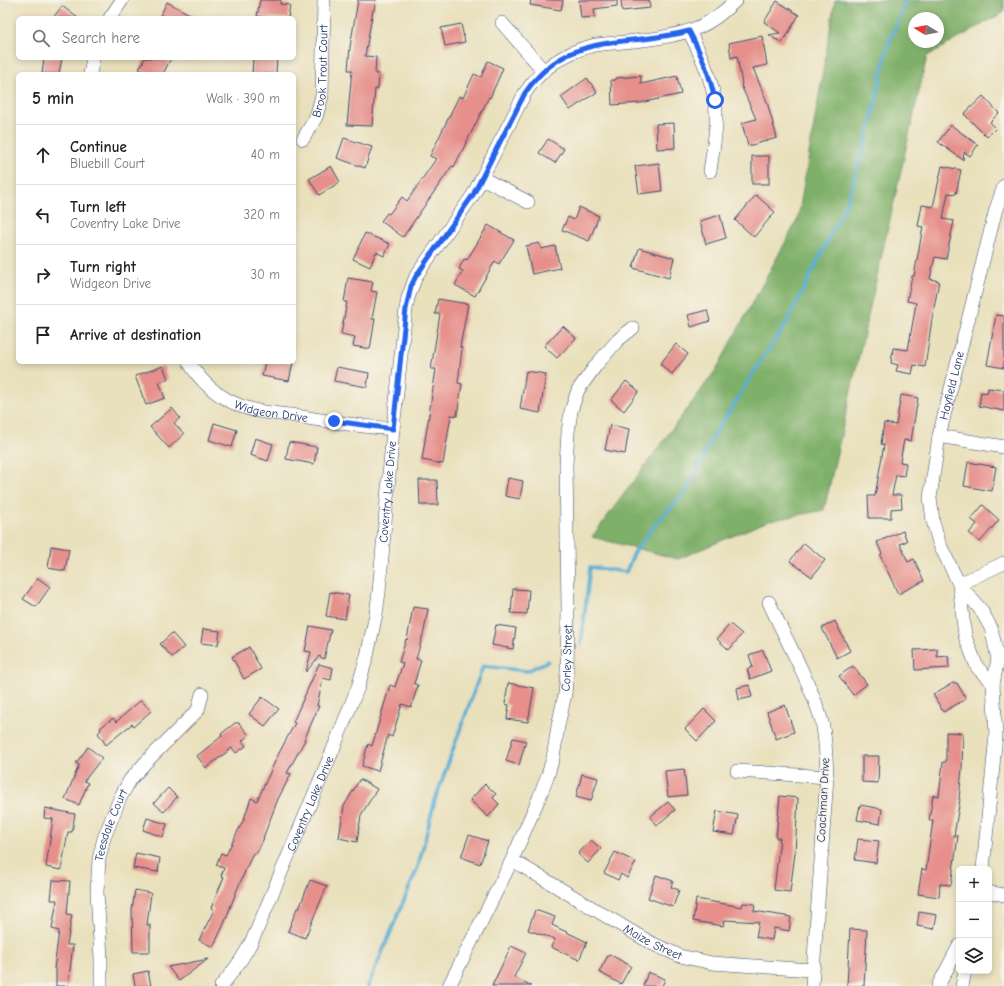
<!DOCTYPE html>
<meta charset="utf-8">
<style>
body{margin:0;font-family:"Comic Neue",sans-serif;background:#f6f6f6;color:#222}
.controls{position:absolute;right:12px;bottom:12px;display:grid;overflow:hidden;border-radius:6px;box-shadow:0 2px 6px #0003}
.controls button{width:36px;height:36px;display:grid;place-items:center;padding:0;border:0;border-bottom:1px solid #e0e0e0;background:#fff;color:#222;font:20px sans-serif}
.compass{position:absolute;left:908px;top:12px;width:36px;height:36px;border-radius:50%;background:#fff;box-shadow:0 2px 6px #0003;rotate:280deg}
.stop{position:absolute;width:12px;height:12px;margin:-9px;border:3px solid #2563eb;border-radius:50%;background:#fff}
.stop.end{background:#2563eb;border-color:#fff;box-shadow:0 1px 4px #0008}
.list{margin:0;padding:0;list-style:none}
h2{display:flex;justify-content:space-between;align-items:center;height:52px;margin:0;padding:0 16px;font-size:17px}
h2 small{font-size:13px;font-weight:400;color:#767676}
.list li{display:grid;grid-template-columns:26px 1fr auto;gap:12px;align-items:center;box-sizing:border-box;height:60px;padding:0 16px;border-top:1px solid #e0e0e0}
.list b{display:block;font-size:15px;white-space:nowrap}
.list p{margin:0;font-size:13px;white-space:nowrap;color:#767676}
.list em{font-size:13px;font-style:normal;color:#767676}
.icon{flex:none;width:22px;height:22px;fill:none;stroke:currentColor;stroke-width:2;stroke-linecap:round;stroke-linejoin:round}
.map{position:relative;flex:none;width:1004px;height:986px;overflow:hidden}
.search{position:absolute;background:#fff;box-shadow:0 2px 6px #0003;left:16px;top:16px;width:280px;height:44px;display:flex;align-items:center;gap:10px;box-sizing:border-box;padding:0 14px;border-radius:6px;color:#767676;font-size:15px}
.panel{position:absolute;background:#fff;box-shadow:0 2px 6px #0003;left:16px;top:72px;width:280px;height:292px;border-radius:6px}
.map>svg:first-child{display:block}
.forest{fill:#7fb069;stroke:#4d7064;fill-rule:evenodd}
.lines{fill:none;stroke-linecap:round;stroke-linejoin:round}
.stream{stroke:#57add4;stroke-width:3.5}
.building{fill:#e68f8b}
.minor-casing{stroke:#3a4a6c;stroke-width:14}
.minor{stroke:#fff;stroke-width:13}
.route{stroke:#2563eb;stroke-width:5}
.labels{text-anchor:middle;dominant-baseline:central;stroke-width:3;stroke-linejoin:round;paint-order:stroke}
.street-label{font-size:12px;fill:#1b2f5e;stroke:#f7f3e8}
</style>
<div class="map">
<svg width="1004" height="986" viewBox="0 0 1004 986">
<rect width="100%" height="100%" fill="#f7f3e8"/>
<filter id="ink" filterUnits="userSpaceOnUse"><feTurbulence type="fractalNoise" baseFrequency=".025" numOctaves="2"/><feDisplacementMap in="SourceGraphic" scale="8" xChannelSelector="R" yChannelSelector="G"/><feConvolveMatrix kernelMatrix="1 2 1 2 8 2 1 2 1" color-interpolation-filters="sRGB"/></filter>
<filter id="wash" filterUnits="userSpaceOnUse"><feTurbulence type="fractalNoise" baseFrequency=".012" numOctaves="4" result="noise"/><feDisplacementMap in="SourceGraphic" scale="16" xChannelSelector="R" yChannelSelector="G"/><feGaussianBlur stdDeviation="0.9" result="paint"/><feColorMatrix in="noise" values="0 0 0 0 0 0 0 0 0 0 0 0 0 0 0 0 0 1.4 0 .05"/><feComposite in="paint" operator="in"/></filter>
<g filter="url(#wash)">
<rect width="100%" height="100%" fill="#e9e0bc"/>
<!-- forest -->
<path class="forest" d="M835,0H1004V12L927,56L824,510L768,521L678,559L592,537L716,370L798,219ZM914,18H938V42H914Z"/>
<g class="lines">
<!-- stream -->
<g class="stream">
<path d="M581,644L590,567L626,572L635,551L658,521L686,492L715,433L736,402L751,376L786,324L843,210L850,193L870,127L881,75L889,42L901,15L905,0"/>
<path d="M368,986L418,867L435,800L483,666L527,671L548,661"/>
</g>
</g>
<g id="blocks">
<!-- building -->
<g class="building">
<path d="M260,0H281L280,4L290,5L288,18H269L257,16Z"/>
<path d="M358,0H376L374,10H373L365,56L376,57L375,74H379L378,89H375L372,126L347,125L352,70H348L350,47Z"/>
<path d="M531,0H563L561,10L530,5Z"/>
<path d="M579,0H617V6L594,9L595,17L581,18Z"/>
<path d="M621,0H649L650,8L622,11Z"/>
<path d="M777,1L799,15L782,43L769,35L780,33L764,22Z"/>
<path d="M167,2L197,18H159Z"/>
<path d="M62,6L78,18H53Z"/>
<path d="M461,24L465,42L445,46L441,28Z"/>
<path d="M762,36L767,65L753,68L767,102L777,138L748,146L742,123L756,119L741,85L742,84L737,56L731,58L729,43Z"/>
<path d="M44,58H62L59,74H42Z"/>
<path d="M145,58H171L163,74H150L139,69Z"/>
<path d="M253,58H277L276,74H252Z"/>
<path d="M488,61L503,68L490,98L489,97L454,167L452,166L403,237L381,221L387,213L389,214L402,197L407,201L436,159L430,156L459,96L463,98L474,74L481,77Z"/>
<path d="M641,76V84L677,76L681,94L640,103L612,105L611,80H616V78Z"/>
<path d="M587,78L597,92L570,110L561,97Z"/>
<path d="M983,96L999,113L990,122L996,128L987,137L964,114Z"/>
<path d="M674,123L675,148L657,149L656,124Z"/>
<path d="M951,125L978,145L970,156L964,152L963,160L938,142Z"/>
<path d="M344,138L372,147L365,168L337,158Z"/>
<path d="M548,139L564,149L555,163L539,153Z"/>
<rect x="752" y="156" width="17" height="28"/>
<path d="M659,163L662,191L639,194L635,166Z"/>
<path d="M331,166L340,182L319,195L309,179Z"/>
<path d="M942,166L961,170L956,194L948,193L943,219L954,221L946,259L935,257L930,279L939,281L932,319L925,367L914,365L912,374L896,371L898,365L891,363L893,348L908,350L916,303L907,301L912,276H914L923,227L918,226L922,205L933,207Z"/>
<path d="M756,195L775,212L754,237L735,220Z"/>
<path d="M579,207L599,216L589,241L562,230L568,217L574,220Z"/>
<path d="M720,215L726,238L706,244L700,221Z"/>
<path d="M488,225L514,240L499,264L495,261L475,296L455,285L463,271L459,269L464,259L467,260Z"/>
<path d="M365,233L390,244L384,256L376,252L370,267L353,259Z"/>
<path d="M539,243L541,249L555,246L560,268L532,274L526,246Z"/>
<path d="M639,248L674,258L669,278L633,268Z"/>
<path d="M348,278L373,282L371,291L377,292L372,319H375L370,349L353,346L355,337L341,334L347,302H344Z"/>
<path d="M438,299L468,304L460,347L462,348L458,383L462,384L457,416L451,415L443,464L422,460L436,369H431L440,314H435Z"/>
<path d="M707,310L710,321L691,327L688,315Z"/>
<path d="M996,315L1004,316V368L987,365Z"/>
<path d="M563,326L576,338L557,358L544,346Z"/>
<path d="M676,344L688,354L672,374L660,364Z"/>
<path d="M265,362H293L289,381L262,376Z"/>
<path d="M163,366L168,379L159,382L165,398L146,405L135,376Z"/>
<path d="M337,367L369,373L367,387L334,381Z"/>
<path d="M526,371L546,374L540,413L520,409Z"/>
<path d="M626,381L639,391L624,411L611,400Z"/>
<path d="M988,388L1004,390V411L979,406L981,392L987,393Z"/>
<path d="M901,395L918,398L911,441L904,440L900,462L906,463L904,476L896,475L892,495H901L902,508L891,509V518H869L868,496H875L884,445L881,444L884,423L896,425Z"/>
<path d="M172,408L180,418L174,423L184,434L169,448L150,427Z"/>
<path d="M214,423L237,430L232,447L209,440Z"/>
<path d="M610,425L629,429L625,454L605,450Z"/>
<path d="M255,438L273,444L268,461L250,455Z"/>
<path d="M289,442L317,447L314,464L286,459Z"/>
<path d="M968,462L996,467L992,491L964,486Z"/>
<path d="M508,478L523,481L520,499L505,496Z"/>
<path d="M419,480H437L438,505H420Z"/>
<path d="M983,505L999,520L980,542L969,533L977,524L971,519Z"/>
<path d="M903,531L907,541L900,544L908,562L914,559L924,581L898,594L880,555L882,554L877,542Z"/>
<path d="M804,543L825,560L812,577L790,561Z"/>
<path d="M51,546L69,549L65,571L48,568Z"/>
<path d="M38,578L50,587L36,607L23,599Z"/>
<path d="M513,589L529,590L527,614L511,613Z"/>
<path d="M330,592L349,595L345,619L326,616Z"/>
<path d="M413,607L428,609L424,631L416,659L421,660L414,684L418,685L411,707L402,704L392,737L388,735L378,771L362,766L368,744L372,746L390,685L395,687L403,663L399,662L406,639L407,640Z"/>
<path d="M835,621L850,651L837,658L822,628Z"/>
<path d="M730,624L742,634L729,650L717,639Z"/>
<path d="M496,625L516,628L513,649L492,645Z"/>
<path d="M310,626L331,630L324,659L319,656L306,672L311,652L305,651Z"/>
<path d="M203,629L220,631L218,645L201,643Z"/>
<path d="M172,633L184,647L172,657L160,644Z"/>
<path d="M249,647L261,669L244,679L232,657Z"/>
<path d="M937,649V657L948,656L949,668L915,670L914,650Z"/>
<path d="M763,650L771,671L750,679L747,669L753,667L749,655Z"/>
<path d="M319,664L333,668L331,680L323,678L317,706H319L304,740H305L287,773L291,774L278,799L263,838H264L256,854L253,853L236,892L224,924L213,947L199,940L214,910L211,908L224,877L221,876L224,868L216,865L221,853L226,855L244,819L251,798L257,801L278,755L295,723L293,722Z"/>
<path d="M853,666L867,684L853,695L839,676Z"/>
<path d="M508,683L534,688L528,722L507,719L509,705L505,704Z"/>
<path d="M953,683H957L966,699L943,712L933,694Z"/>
<path d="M749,685L752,697L739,700L737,688Z"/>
<path d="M262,697L279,709L265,726L249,714Z"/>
<path d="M141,700L151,711L134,726L132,724L106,745L98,733L101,730L100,728L113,718L116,722Z"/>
<path d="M785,705L794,732L776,739L767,712Z"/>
<path d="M704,709L716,721L697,741L685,729Z"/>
<path d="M235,723H239L249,735L242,741L246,746L236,753L232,748L206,768L197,756L222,736L221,734Z"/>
<path d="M946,732L963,733L962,769L959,799H960L954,836H958L951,885L940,884L939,897L918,894L922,869L926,870L933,820H929L933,795L939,796L943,762H946Z"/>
<path d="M513,738L526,741L519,765L506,761Z"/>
<path d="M88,747L102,758L84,781L88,783L79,805L65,799L79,765L76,763Z"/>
<path d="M862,756H879L878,783L862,782Z"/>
<path d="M684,769L687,795L668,797L665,771Z"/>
<path d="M582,774L598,778L591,801L576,797Z"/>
<path d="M360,779L377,789L361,815L357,842L339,838L344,806Z"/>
<path d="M485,784L496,794L493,798L499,804L488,817L470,800Z"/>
<path d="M168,788L177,797L164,812L154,803Z"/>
<path d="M780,796L798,798L795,853L790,892L774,890L780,838H776Z"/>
<path d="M668,802L675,810L657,825L650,817Z"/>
<path d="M860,805L882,809L880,824L857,820Z"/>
<path d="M45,808L75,814L72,832H68L61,870L46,867L53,819L44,818Z"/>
<path d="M717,811L738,815L734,835L713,832Z"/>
<path d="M147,818L167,824L163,837L143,830Z"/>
<path d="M469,835L488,841L480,864L461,857Z"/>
<path d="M858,839L879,841L876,863L855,860Z"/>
<path d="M591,840L601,849L588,863L578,854Z"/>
<path d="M615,852L636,862L627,878L621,874L618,880L604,873Z"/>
<path d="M136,853L160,858L158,872L133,868Z"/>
<path d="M656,875L673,881L671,887L679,890L673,907L648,898Z"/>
<path d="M53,880L70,881L67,914L72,915L67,945H73L68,986H56V969H54L59,931L52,929L57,900H51Z"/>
<path d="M310,880L327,886L305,938L288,931L297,908L299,909Z"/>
<path d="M135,890L151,893L147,925H150V952H133L132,910Z"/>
<path d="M696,899L742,907L743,903L755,904L754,911L791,917L789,931L774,928L772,940L756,937L759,922L725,920L723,926L693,921Z"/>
<path d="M535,910L555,917L552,925L587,942L579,960L551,947L555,939L528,930Z"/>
<path d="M919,912L937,915L934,929L917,926Z"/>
<path d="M850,929L867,930L864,986H847Z"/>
<path d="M511,946L526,953L514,977L532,986H492Z"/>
<path d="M609,954L631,966L621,984L599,972Z"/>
<path d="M208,959L179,981L168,967Z"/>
<path d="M148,971L151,986H135L133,974Z"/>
<path d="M648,972L665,979L662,986H643Z"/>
</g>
</g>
</g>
<g filter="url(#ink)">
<use href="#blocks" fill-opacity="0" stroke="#3a4a6c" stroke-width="1"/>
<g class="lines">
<defs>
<g id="minor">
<path d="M110,18L122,0"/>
<path d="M502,23L543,70"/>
<path d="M689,31C704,61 718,91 716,125C715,140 712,156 710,171"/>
<path d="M90,74L93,58"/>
<path id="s1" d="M303,139L316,117L322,96L324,0"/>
<path d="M482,178L528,202"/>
<path id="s2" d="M189,362C200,381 216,395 236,404C253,412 272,413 290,415C324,421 358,426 393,429"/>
<path d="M939,436L1004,447"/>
<path d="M959,584L965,636L977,667L993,684"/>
<path d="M959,584L1004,563"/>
<path d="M769,602C786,641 810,681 822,722C826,740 826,759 827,777L812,986"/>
<path d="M737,771L827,777"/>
<path id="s3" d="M512,860L651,943L680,956L712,963L812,970"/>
<path id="s4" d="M983,869L996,735L993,684L998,659L991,628L981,610L959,584L939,543L933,521L930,498L939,436L996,209L1004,186"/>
<path d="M989,892L1004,895"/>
<path id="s5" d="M101,986V958L97,892L99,859L104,838L120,798L130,780L145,763L198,710L202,694"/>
<path id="s6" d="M221,986C236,968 247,953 256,932L332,752L358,687L367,656L376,614L379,592L393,429L406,309L408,298L416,276L473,195L525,93C542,67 565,52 595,45C628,41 669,40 699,27C713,21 725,11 736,0"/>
<path id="s7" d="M449,986L512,860L539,798L547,778L553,758L558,726L565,694L567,673L568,608L566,464L568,432L571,411L578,390L597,364L618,340L633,328"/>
<path d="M938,986L959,946"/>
<path d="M962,986L965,971"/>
</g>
</defs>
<!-- minor casing -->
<use href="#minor" class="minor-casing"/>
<!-- minor -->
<use href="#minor" class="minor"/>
</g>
</g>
<g class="lines" filter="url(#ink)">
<!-- route -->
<path class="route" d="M334,421L393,429L406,309L411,286L416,276L473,195L525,93C568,30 625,48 689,31C702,56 709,72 715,100"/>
</g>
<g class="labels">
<!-- street labels -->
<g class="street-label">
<text stroke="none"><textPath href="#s1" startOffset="72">Brook Trout Court</textPath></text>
<text stroke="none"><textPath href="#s4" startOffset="504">Hayfield Lane</textPath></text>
<text stroke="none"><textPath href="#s2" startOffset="100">Widgeon Drive</textPath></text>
<text stroke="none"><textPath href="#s6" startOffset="528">Coventry Lake Drive</textPath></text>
<text stroke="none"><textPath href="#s7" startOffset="352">Corley Street</textPath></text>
<text transform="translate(823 800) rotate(-87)">Coachman Drive</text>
<text stroke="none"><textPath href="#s6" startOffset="204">Coventry Lake Drive</textPath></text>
<text stroke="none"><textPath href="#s5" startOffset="163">Teesdale Court</textPath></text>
<text stroke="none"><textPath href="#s3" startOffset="163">Maize Street</textPath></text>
</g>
</g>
</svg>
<div class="controls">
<button>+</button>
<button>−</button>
<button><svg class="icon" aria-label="layers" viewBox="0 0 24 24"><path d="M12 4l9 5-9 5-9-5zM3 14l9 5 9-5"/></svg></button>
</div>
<svg class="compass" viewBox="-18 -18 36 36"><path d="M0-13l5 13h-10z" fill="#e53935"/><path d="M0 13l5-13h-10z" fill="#767676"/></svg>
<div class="stop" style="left:715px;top:100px"></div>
<div class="stop end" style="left:334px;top:421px"></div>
<div class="search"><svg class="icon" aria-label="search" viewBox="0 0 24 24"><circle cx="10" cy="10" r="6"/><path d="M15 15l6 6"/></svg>Search here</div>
<section class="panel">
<h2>5 min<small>Walk · 390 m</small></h2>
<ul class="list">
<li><svg class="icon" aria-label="ahead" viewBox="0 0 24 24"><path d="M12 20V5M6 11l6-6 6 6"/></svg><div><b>Continue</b><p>Bluebill Court</p></div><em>40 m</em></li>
<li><svg class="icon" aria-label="left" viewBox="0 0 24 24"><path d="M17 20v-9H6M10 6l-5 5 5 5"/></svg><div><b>Turn left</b><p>Coventry Lake Drive</p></div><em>320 m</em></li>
<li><svg class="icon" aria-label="right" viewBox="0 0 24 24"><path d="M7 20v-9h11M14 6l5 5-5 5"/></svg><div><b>Turn right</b><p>Widgeon Drive</p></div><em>30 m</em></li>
<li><svg class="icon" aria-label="arrive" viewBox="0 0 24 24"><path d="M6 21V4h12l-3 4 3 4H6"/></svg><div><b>Arrive at destination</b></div></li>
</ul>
</section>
</div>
